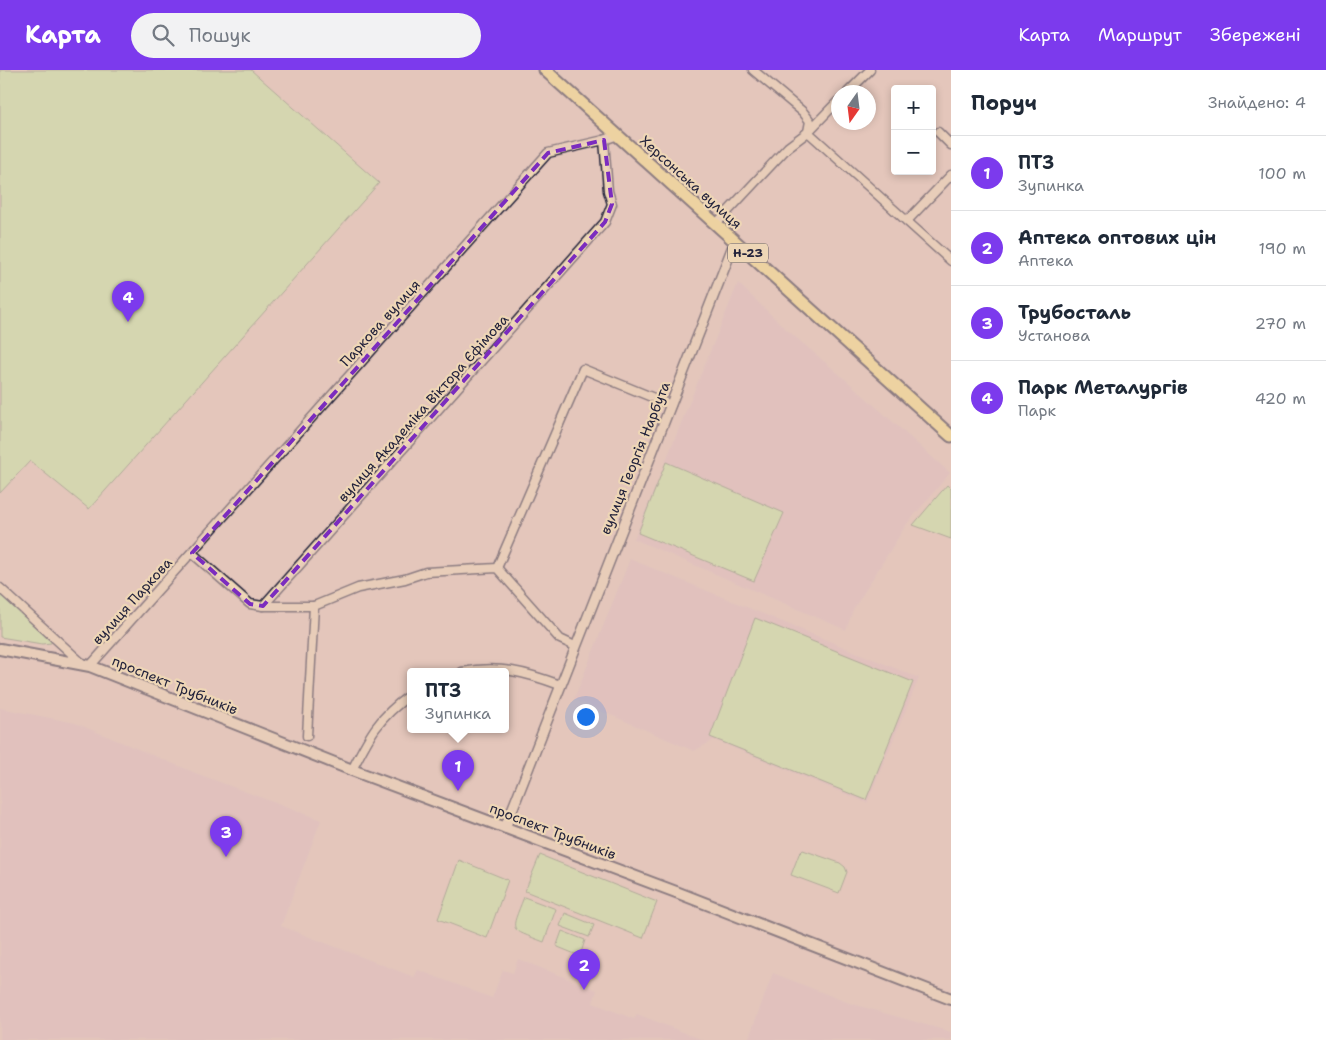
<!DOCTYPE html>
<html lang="uk">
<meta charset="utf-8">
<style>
body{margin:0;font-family:"Shantell Sans",sans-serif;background:#f2f2f3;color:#1f2937}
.controls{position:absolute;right:15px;top:15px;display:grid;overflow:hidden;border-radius:5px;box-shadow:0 2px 8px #0003}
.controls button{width:45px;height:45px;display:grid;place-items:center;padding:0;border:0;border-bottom:1px solid #e0e1e3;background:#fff;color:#1f2937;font:25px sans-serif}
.compass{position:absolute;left:831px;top:15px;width:45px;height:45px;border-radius:50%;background:#fff;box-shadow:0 2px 8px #0003;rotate:194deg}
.you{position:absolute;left:585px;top:646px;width:18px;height:18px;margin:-12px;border:4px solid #fff;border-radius:50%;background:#1a73e8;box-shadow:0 0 0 8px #1a73e833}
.badge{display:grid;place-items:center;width:32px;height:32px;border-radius:50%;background:#7c3aed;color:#fff;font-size:16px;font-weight:700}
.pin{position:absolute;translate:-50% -41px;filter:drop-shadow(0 1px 2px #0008)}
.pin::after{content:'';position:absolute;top:26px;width:18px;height:15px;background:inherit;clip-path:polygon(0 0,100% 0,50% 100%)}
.popup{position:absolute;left:407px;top:598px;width:102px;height:65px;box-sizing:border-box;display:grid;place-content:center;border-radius:5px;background:#fff;filter:drop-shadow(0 1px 4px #0005);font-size:16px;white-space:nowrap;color:#747a83}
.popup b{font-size:19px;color:#1f2937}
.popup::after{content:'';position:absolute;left:50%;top:100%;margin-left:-10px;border:10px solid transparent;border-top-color:#fff}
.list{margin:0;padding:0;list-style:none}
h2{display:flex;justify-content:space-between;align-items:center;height:65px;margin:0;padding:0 20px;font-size:21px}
h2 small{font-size:16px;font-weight:400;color:#747a83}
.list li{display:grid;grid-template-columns:32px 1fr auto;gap:15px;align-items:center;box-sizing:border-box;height:75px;padding:0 20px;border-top:1px solid #e0e1e3}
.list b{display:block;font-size:19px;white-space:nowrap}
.list p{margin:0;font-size:16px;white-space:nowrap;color:#747a83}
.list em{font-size:16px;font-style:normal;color:#747a83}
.icon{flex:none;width:28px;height:28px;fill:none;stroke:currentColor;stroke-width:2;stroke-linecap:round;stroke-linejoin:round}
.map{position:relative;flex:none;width:951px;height:970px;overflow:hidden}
header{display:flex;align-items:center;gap:30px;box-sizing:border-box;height:70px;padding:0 25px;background:#7c3aed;color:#fff}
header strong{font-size:24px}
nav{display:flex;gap:28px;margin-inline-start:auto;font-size:18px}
.search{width:350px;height:45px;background:#f2f2f3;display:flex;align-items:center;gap:12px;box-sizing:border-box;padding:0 18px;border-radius:28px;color:#747a83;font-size:19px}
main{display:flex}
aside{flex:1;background:#fff}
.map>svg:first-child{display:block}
.built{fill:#ddbbbf}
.green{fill:#c4e9a3;stroke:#73866f}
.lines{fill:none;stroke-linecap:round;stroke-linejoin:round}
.minor-casing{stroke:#22223b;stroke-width:11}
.tertiary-casing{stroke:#22223b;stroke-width:12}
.secondary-casing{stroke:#22223b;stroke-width:14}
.primary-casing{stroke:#22223b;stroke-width:15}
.minor{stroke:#eed6b6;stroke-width:8}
.tertiary{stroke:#eed6b6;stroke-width:9}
.secondary{stroke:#eed6b6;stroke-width:10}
.primary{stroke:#f9e181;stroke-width:11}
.marked{fill:none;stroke:#7b2cbf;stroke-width:4;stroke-dasharray:10 6;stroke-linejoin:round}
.labels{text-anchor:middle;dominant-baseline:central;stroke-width:4.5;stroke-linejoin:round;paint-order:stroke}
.shield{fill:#eed6b6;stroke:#5f5860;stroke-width:1}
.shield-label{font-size:12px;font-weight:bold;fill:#22223b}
.street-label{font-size:14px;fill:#22223b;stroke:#eed6b6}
</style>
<header>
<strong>Карта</strong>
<div class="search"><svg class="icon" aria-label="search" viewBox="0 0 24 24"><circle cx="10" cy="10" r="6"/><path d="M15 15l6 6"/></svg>Пошук</div>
<nav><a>Карта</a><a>Маршрут</a><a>Збережені</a></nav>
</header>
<main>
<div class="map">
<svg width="951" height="970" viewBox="0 0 951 970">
<rect width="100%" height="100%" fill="#e4c6bb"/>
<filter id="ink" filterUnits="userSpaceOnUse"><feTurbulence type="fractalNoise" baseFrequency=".02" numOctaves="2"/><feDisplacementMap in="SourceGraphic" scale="10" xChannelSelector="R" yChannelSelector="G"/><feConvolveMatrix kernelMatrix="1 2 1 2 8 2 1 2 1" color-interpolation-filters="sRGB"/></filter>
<g filter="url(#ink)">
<!-- built -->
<g class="built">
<path d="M738,213L786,259L846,310L950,403L906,455L853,540L846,560L634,469Z"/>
<path d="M630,489L919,608L867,733L714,670L694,681L574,629Z"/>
<path d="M0,638L75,653L198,704L321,750L281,856L414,907L418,900L492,928L503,900L513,903L518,889L597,920L593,933L634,949L637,944L703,970H0Z"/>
<path d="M773,903L849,933L951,962V970H748Z"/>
</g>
<!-- green -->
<g class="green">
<path d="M0,0H251L379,113L89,439L30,391L0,423Z"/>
<path d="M666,392L784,443L754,511L638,463Z"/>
<path d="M947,415L951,419V469L913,455Z"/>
<path d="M0,522L52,570L51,573L42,574L0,567Z"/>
<path d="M755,548L913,612L866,730L710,667Z"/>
<path d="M803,780L840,793L845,797L847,802L839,823L791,805L799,784Z"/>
<path d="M540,785L657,832L643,868L525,821Z"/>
<path d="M459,790L508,810L487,868L438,849Z"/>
<path d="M524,827L556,839L544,872C508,858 510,863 524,827Z"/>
<path d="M565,843L594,855L589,867L560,856Z"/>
<path d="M562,861L585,870L580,886L558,877L557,875Z"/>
</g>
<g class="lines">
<defs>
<g id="minor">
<path d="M753,0L803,42L810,51L808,62L951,191"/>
<path d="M848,22L870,0"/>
<path d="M938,62L951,75"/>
<path d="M907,151L951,105"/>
<path d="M716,154L788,77L808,62L838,31"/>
<path d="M192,483L250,534L263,536L605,152L612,134L608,121L604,70"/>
<path d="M497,498L583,299L671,335"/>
<path d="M0,518L84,595"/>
<path d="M263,536H314L358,518L405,509L426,502L497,498L560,569L575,576"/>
<path d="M90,596L548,83L604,70L618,65"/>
<path d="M462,602C499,595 525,602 560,615"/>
<path d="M307,666L314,536"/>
<path d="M352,700C369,666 378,648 410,625"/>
</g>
<path id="tertiary" d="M505,758L735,171"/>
<path id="secondary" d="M0,579L90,596L352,700L676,822L951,929"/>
<path id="primary" d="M545,0L951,366"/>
</defs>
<!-- minor casing -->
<use href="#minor" class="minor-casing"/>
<!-- tertiary casing -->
<use href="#tertiary" class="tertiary-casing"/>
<!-- secondary casing -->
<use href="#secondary" class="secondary-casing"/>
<!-- primary casing -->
<use href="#primary" class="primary-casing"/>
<!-- minor -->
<use href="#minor" class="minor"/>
<!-- tertiary -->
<use href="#tertiary" class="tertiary"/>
<!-- secondary -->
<use href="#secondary" class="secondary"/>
<!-- primary -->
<use href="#primary" class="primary"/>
</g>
</g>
<!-- marked area -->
<path d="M0 0H951V970H0ZM604,70L612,134L605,152L263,536L250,534L192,483L548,83Z" fill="#e4c6bb" fill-opacity=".55" fill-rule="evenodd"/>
<path class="marked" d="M604,70L612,134L605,152L263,536L250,534L192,483L548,83Z"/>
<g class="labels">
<!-- shield labels -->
<rect class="shield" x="728" y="173.5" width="40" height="19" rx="4"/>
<g class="shield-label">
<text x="748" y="183">Н-23</text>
</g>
<!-- street labels -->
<g class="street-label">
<text transform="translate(691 112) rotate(42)">Херсонська вулиця</text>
<text transform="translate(380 253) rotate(-48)">Паркова вулиця</text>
<text transform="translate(423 338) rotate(-48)">вулиця Академіка Віктора Єфімова</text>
<text transform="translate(635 388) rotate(-68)">вулиця Георгія Нарбута</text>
<text transform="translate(132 531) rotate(-48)">вулиця Паркова</text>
<text transform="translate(175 615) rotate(22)">проспект Трубників</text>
<text transform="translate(553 761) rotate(21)">проспект Трубників</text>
</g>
</g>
</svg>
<div class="controls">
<button>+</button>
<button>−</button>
</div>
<svg class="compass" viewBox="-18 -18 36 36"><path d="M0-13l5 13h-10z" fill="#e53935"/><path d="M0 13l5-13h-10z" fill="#747a83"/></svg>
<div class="you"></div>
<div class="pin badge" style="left:458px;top:721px">1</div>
<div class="popup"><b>ПТЗ</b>Зупинка</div>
<div class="pin badge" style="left:584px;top:920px">2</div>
<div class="pin badge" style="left:226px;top:787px">3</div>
<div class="pin badge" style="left:128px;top:252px">4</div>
</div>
<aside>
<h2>Поруч<small>Знайдено: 4</small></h2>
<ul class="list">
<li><span class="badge">1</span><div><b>ПТЗ</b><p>Зупинка</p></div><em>100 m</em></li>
<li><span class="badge">2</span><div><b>Аптека оптових цін</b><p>Аптека</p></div><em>190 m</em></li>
<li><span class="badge">3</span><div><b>Трубосталь</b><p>Установа</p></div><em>270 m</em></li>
<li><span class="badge">4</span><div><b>Парк Металургів</b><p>Парк</p></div><em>420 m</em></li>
</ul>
</aside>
</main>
